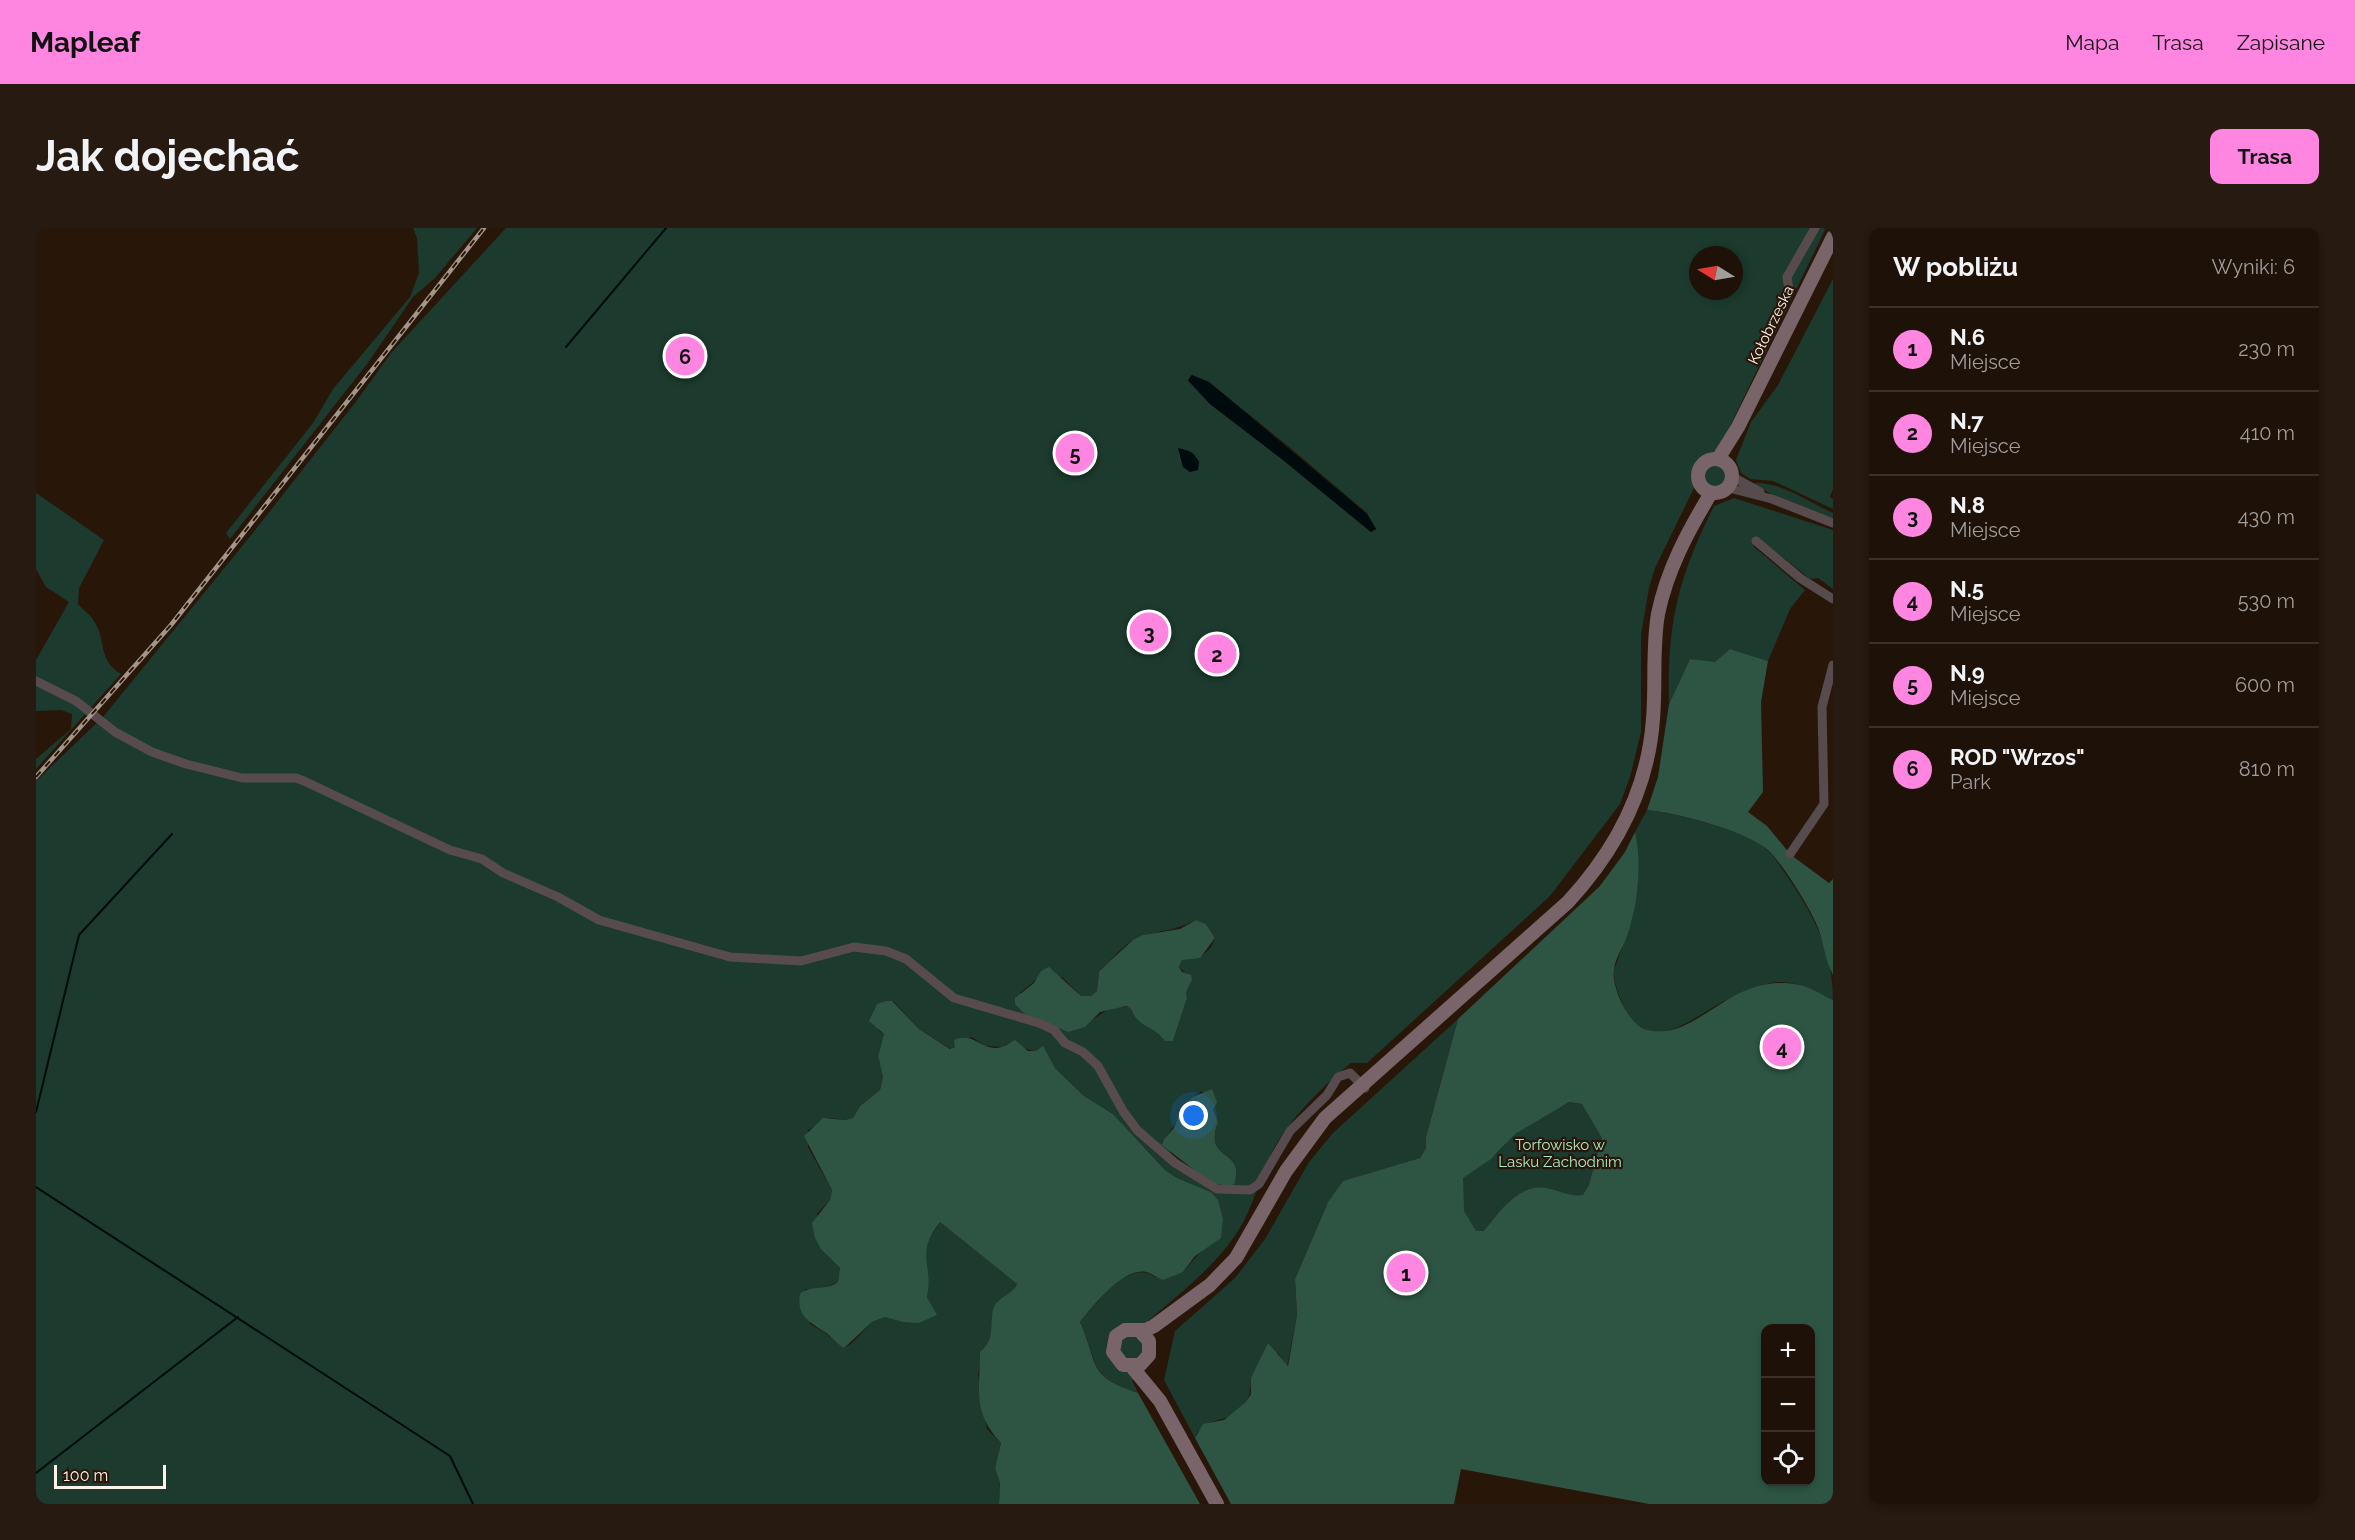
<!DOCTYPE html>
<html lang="pl">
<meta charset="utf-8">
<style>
body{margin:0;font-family:Raleway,sans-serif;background:#261a11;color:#f1f3f6}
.controls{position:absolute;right:18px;bottom:18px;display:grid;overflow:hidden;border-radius:12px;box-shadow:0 3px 9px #0003}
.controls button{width:54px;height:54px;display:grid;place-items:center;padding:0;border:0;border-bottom:2px solid #3c3128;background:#1e1107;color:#f1f3f6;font:30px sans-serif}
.compass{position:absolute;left:1653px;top:18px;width:54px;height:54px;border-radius:50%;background:#1e1107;box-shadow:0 3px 9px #0003;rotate:281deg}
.scale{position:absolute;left:18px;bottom:15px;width:112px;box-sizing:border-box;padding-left:6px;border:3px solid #fff2e9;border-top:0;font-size:16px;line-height:21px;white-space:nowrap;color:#fff2e9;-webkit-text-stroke:4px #281709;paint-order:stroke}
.you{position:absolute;left:1158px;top:888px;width:21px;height:21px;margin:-15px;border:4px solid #fff;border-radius:50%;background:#1a73e8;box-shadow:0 0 0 9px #1a73e833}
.badge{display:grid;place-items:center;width:39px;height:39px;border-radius:50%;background:#fe86e0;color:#111;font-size:20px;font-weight:700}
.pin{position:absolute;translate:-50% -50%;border:3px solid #fff;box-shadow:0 2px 6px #0006}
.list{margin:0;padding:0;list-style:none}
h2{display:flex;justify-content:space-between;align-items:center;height:78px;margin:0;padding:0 24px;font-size:26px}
h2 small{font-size:20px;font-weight:400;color:#a19d9b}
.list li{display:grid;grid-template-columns:39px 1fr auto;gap:18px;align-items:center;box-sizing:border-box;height:84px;padding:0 24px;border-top:2px solid #3c3128}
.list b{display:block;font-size:22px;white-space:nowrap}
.list p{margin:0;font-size:20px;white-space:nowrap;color:#a19d9b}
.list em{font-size:20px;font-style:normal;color:#a19d9b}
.icon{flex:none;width:33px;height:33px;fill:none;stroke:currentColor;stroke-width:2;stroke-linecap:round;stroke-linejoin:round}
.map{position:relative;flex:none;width:1797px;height:1276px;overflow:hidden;border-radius:12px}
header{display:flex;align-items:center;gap:36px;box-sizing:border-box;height:84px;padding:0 30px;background:#fe86e0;color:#111}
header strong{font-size:28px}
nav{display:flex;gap:33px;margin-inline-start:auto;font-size:21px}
.intro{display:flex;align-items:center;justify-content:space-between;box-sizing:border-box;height:144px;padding:0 36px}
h1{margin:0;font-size:42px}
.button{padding:15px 27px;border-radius:12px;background:#fe86e0;color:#111;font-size:21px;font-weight:700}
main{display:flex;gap:36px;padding:0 36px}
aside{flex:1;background:#1e1107;border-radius:12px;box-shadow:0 3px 9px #0003}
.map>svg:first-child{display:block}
.green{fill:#1c3a2d;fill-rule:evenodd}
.forest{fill:#2e5544;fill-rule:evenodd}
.water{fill:#000b0e}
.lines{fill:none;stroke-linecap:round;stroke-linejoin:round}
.stream{stroke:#000b0e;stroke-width:2}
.minor{stroke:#574b4d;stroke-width:9}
.secondary{stroke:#796569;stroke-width:14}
.rail-casing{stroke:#a39589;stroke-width:4.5}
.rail{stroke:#281709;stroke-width:2;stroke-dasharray:7;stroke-linecap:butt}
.labels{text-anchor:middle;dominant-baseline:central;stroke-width:4.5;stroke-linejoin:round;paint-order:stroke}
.street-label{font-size:15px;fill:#fff2e9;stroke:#281709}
.park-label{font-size:15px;fill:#a5ebca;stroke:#281709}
</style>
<header>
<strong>Mapleaf</strong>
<nav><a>Mapa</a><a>Trasa</a><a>Zapisane</a></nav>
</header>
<div class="intro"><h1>Jak dojechać</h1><a class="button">Trasa</a></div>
<main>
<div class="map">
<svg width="1797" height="1276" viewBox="0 0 1797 1276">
<rect width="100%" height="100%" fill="#281709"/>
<!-- green -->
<g class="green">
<path d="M377,0H441L399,50L377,69L331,136L194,311L190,305L277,195L297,161L374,69L383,45L381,10Z"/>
<path d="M470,0H1790L1681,225L1665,231L1659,240L1658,260L1619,340L1613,360L1605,407V504L1594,549L1584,576L1514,668L1331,835H1315C1290,855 1258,887 1241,915C1225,941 1220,975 1202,1003C1179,1039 1144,1065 1112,1093L1113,1096H1100L1071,1124L1081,1140L1101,1149L1096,1152L1102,1165C1050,1148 1064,1136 1044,1094C1059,1077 1094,1029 1119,1049L1147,1044L1167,1021L1175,964L1141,950L1129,942L1077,886L1048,868L1019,840L1009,826L971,816L967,819L949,818L936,809L915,821L883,801L857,773L842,802L848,806L842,828L847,849L844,862L824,878L817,890L809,892L794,890L772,902V919L796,962L794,972L781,986L791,1027L804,1040L802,1054L786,1061H769L774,1096L788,1104L808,1120L816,1115L836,1094L849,1089L866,1094L900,1087L891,1069C894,1052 890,1050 889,1035C887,1019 896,1006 904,994L981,1056L956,1097V1107L942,1146L951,1201L965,1215L959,1240L964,1255L963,1276H0V553L67,489L216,306L322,171L355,125ZM1662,27H1698V63H1662ZM1155,147L1173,154L1252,218L1331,285L1340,301L1335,304L1247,232L1174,176L1152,153ZM1160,692L1170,696L1179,710C1173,728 1162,729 1146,732L1143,739L1156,752L1150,764L1151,770L1137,813L1118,800L1103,793L1093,779C1065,776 1059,797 1038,800L984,765L1001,751L1026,749L1045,768H1055L1061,763L1063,742C1077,732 1090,712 1107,708C1129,701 1136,704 1160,692ZM1166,863L1182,894C1167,935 1209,919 1199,955H1175L1135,926L1128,911C1146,892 1140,878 1166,863Z"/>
<path d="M1797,51V261L1794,269L1797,271V281L1737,253L1714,251L1705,245L1700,232L1715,194L1742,157Z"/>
<circle cx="1679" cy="248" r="12"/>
<path d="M1717,255C1747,254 1770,273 1797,285V291L1738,268Z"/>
<path d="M0,265L68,312L43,360L42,376C47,382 54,386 58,393C71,413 61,431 85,446L0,541V531L35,501L36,486L25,482L0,483V432L33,374L10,359L0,341Z"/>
<path d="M1698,270L1797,302V361L1782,350L1774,351L1723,310L1717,318L1769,362L1754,381L1732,433L1694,421L1679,435L1654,431L1633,476C1631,395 1642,350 1678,278Z"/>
<path d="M1611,582C1640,585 1699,600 1724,616C1737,625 1744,638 1753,651C1779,690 1797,724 1797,772C1777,763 1755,749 1731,756C1717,760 1701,767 1688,773C1659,788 1613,830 1589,781C1584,770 1577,755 1578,742L1597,689L1601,646L1599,604Z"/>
<path d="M1422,791L1390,909V920L1384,930L1308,953L1290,978L1259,1051L1261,1087L1251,1139L1242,1125L1215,1150C1215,1205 1170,1180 1159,1210L1128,1152L1139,1103L1199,1050L1229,1011L1273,934L1297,905Z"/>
<path d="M1533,874L1546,876L1570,903L1554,966L1450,1007L1438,1008L1424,977L1427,950C1441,935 1471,927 1474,904Z"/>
<path d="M1100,1107L1109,1119L1104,1130L1088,1132L1081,1118L1085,1110Z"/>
</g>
<!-- forest -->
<g class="forest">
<path d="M1694,421L1732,433L1725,474L1727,564L1712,584L1731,598L1755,627L1793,655L1797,651V747C1788,731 1788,712 1780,695C1772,677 1746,635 1732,622C1709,602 1641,585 1611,582L1622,549L1633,476L1654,431L1679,434Z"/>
<path d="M1599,604C1606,634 1602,679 1591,708C1587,720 1579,730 1578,742C1575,759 1593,798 1611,802C1664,814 1693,742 1764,757C1776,760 1786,767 1797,772V1276H1613L1425,1241L1418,1276H1195L1159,1210L1167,1196L1188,1192L1210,1174L1215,1166V1150L1232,1115L1252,1138L1261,1087L1259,1051L1292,974L1307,953L1384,930L1390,920V909L1422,791L1564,658L1589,624ZM1533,874L1546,876L1566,910L1553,957L1547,967C1536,969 1526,964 1515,961C1485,952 1464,983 1448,1003H1440L1428,983L1427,950L1455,931L1479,906ZM1730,1100H1774V1254H1730Z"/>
<path d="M1160,692L1170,696L1179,710L1164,730L1146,732L1143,739L1146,744L1155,747L1156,752L1150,764L1151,770L1137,813H1129C1118,799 1113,802 1102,792C1096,787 1098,781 1090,778L1064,784L1049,799L1032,804L989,786L979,776V770L998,755L1005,743L1013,739L1045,768H1055L1061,763L1063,743L1097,712L1107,707L1144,701Z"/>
<path d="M850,773H856L883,801L914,821L919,819L918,812C939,803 946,825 966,819C970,818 975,814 979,812L992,823H1000L1007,818L1019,840L1048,868L1077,886L1129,942L1141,950L1175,964L1182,972L1187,991L1185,1010L1159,1028L1147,1044L1127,1052C1121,1050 1116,1045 1110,1044C1088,1039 1057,1078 1044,1094C1063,1136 1050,1148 1102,1165L1164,1276H963L964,1255L959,1240L965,1215C936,1184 944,1163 944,1124C961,1110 952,1097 958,1079C962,1069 975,1068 981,1056L904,994C878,1028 898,1035 891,1069L901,1087L883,1095L866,1094L849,1089L836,1094L808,1120C801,1116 796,1109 789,1104C774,1094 760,1088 764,1066C773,1057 790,1063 802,1054L804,1040L785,1021L779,1010L776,995L794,972L796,962L768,908L787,890L809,892L817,890L824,878L844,862L847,849L842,828L848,806L833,793L841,776Z"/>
<path d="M1176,861L1181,874L1177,882L1182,894C1167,935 1209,919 1199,955L1195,958L1175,955L1126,917L1128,911L1138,900L1145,880L1157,869Z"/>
</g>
<!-- water -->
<g class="water">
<path d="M1156,147L1173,154L1331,286L1340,301L1335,304L1247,232L1174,176L1152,152Z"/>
<path d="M1142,220C1154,223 1157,223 1163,234L1162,242L1154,244L1147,239Z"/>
</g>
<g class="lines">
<!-- stream -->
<g class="stream">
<path d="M530,119L630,0"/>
<path d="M0,884L43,707L136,606"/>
<path d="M0,959L414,1228L437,1276"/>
<path d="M0,1245L202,1089"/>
</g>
<!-- minor -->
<g class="minor">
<path d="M1753,62L1751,49L1779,0"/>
<path d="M1697,249L1724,264"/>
<path d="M1693,260L1736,271L1797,295"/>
<path d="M1720,313L1764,350L1797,371"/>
<path d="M0,453L40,473L79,504L116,524L150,536L206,550H260L268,553L414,622L446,631L467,645L522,669L563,692L694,729L765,733L818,719L850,723L870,731L918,770L1003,795L1018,802L1029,815L1047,824L1062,838L1087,883L1101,902L1139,935L1181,961L1214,962L1223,956L1254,903L1291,867L1302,849L1314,845L1329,860"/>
<path d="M1754,626L1788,576L1786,479L1797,437"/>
</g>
<!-- secondary -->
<g class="secondary">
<circle cx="1679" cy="248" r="17"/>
<path d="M1682,231L1702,199L1797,9"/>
<path d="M1104,1103L1113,1113V1127L1104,1137H1087L1077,1124L1080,1108L1089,1102H1110L1118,1098L1174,1057L1200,1030L1250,943L1289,890L1532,674C1579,623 1612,562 1617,491C1620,456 1616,421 1622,386C1631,342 1652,303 1675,265"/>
<path d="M1096,1139L1124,1173L1181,1276"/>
</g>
<defs>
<path id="rail" d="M0,549L135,397L448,0"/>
</defs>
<!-- rail casing -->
<use href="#rail" class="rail-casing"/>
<!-- rail -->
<use href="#rail" class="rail"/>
</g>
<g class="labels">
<!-- street labels -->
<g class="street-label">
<text transform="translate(1735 97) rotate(-64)">Kołobrzeska</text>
</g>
<!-- park labels -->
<g class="park-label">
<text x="1524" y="917">Torfowisko w<tspan x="1524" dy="17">Lasku Zachodnim</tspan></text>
</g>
</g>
</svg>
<div class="controls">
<button>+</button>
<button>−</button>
<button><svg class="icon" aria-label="locate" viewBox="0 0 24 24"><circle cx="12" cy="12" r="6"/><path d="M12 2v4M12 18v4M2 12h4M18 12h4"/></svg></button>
</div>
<svg class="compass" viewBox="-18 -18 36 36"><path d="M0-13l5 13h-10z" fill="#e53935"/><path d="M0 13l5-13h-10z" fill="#a19d9b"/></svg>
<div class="scale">100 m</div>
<div class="you"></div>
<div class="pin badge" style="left:1370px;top:1045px">1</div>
<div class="pin badge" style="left:1181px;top:426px">2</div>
<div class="pin badge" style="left:1113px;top:404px">3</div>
<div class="pin badge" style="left:1746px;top:819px">4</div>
<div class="pin badge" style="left:1039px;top:225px">5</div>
<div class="pin badge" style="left:649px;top:128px">6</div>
</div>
<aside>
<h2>W pobliżu<small>Wyniki: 6</small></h2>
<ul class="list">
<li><span class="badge">1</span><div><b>N.6</b><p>Miejsce</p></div><em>230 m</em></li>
<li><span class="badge">2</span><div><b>N.7</b><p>Miejsce</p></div><em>410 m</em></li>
<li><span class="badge">3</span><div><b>N.8</b><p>Miejsce</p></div><em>430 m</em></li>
<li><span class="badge">4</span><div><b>N.5</b><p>Miejsce</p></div><em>530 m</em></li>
<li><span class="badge">5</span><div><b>N.9</b><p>Miejsce</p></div><em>600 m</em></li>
<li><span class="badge">6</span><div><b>ROD &quot;Wrzos&quot;</b><p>Park</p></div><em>810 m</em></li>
</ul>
</aside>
</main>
